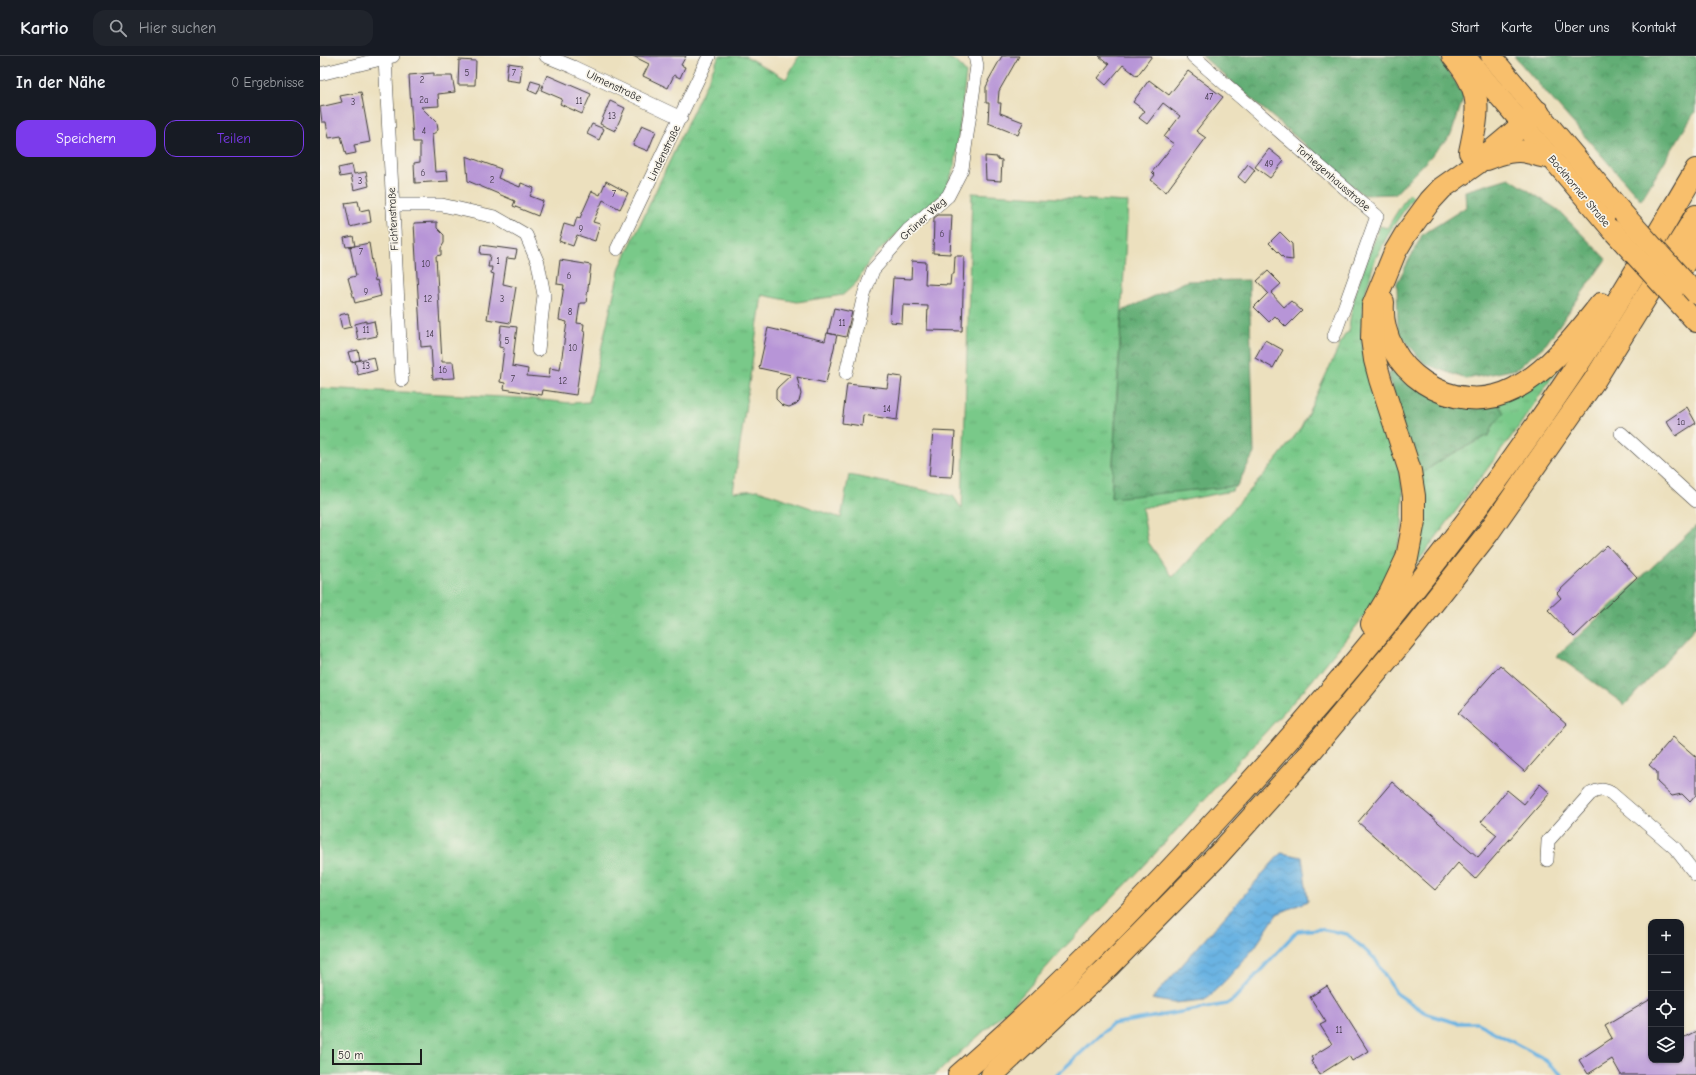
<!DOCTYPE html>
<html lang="de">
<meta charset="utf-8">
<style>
body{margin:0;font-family:"Comic Neue",sans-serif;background:#20242c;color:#f1f3f6}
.controls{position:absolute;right:12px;bottom:12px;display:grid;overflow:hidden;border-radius:8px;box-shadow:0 1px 3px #0004}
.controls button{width:36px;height:36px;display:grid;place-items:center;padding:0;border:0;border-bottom:1px solid #363941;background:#171b24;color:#f1f3f6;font:20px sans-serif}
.scale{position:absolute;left:12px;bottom:10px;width:90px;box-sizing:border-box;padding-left:4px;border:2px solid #1c1c1c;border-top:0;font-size:11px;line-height:14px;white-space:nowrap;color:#1c1c1c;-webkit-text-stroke:3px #f7f3e8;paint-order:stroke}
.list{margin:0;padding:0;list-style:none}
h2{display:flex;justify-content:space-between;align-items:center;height:52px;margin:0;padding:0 16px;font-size:17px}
h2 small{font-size:13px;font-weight:400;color:#9ea1a6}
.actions{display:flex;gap:8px;padding:12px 16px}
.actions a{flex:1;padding:9px 0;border:1px solid #7c3aed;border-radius:12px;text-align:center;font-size:14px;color:#7c3aed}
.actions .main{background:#7c3aed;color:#fff}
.icon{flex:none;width:22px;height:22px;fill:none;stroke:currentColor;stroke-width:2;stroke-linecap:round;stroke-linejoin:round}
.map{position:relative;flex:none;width:1376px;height:1019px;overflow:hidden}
header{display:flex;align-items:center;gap:24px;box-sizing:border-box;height:56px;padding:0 20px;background:#171b24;border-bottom:1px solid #363941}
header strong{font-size:19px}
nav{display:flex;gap:22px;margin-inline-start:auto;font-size:14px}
.search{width:280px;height:36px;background:#20242c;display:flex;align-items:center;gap:10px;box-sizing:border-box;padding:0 14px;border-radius:12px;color:#9ea1a6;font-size:15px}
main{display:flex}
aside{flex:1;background:#171b24}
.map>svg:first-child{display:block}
.grass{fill:url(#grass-tufts);stroke:#4a7252}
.forest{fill:url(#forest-crowns);stroke:#3f6448}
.water{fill:url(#water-waves);stroke:#44687f}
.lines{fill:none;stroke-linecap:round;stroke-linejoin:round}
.stream{stroke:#6bb3e2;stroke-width:3.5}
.building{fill:#b795d7}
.street-casing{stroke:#3b3934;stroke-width:14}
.primary-casing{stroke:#3b3934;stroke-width:22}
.highway-casing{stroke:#3b3934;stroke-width:24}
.street{stroke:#fff;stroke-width:13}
.primary{stroke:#f8bf6c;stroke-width:20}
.highway{stroke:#f8bf6c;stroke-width:22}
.primary-bridge-casing{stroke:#3b3934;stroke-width:22;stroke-linecap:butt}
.primary-bridge{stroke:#f8bf6c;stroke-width:20}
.labels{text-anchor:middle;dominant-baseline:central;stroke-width:3.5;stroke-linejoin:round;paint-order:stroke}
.number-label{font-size:9px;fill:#433a4b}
.street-label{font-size:11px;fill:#1c1c1c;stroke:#f7f3e8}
</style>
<header>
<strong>Kartio</strong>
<div class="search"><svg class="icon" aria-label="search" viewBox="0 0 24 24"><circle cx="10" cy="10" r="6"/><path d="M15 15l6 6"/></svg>Hier suchen</div>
<nav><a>Start</a><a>Karte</a><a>Über uns</a><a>Kontakt</a></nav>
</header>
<main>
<aside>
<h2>In der Nähe<small>0 Ergebnisse</small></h2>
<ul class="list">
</ul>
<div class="actions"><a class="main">Speichern</a><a>Teilen</a></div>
</aside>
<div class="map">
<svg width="1376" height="1019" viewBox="0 0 1376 1019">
<defs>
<pattern id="grass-tufts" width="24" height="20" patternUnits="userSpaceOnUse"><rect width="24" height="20" fill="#79c989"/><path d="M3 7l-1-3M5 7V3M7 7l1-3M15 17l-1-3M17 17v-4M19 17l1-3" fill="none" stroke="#68ac76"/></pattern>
<pattern id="forest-crowns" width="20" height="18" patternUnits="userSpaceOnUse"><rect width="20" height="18" fill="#62ad75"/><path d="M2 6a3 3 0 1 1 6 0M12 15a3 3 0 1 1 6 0" fill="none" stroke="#508c5f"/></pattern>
<pattern id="water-waves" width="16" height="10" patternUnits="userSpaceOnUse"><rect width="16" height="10" fill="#6bb3e2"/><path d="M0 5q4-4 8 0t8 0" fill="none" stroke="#5c99c1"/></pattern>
</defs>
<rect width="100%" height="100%" fill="#f7f3e8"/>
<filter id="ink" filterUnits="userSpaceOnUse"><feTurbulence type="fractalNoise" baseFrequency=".025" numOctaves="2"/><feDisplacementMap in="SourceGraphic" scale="8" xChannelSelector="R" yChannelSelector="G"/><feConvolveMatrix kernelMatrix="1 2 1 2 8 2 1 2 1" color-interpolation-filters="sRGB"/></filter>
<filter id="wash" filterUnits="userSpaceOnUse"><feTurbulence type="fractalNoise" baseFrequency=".012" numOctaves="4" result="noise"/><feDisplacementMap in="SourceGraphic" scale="16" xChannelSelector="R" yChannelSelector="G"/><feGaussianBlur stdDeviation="0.9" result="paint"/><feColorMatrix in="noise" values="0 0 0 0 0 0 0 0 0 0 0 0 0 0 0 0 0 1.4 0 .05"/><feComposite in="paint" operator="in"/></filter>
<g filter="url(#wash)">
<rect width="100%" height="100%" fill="#ece0be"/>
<!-- grass -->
<g class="grass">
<path d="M399,0H425L466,23L479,0H626L638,7L646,17L635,109L625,136L592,163L549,205L537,226L523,239L477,246L442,239L413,436L438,434L521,462L529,419L633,440L642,453L652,137L808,146L791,441L917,430L912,435L822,452L828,486L853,521L949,413L981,372L1025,278L1029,276C1031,239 1047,205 1060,170L1067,172L1089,137L1093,141L1071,173L1055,204L1044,240L1041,276L1044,302L1079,412L1083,437L1082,472L1074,506L1060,536L1038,568L990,627L822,812L741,895L693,949L615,1019H0V332L203,342L250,347L269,346L300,211Z"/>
<path d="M1247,299L1197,373L1085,523L1092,409L1102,417L1126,401L1169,379L1174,368L1184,357L1175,344Z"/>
</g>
<!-- forest -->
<g class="forest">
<path d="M882,0H1119L1144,40L1131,79L1075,138L1043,139Z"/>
<path d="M1194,0H1376V54L1321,144Z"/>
<path d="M1189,122L1238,154L1286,203L1226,288L1197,313L1146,323L1105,308L1078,276L1077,227L1102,179L1146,151L1145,135Z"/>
<path d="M929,224L934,397L917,430L791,442L802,255L867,225Z"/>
<path d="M1068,316L1085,318L1175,344L1184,357L1174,368L1169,379L1126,401L1102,417L1092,409Z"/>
<path d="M1376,470V571L1305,649L1237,600Z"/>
</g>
<!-- water -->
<path class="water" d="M961,797L982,801L988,845L957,858L935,891L906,924L885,944L854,947L832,943Z"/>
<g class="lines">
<!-- stream -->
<path class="stream" d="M737,1019L792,968L907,948L914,943L977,875L1000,873L1027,878L1055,903L1076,937L1107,958L1137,967H1157L1221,1001L1242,1019"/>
</g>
<g id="blocks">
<!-- building -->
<g class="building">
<path d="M313,0H366L361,9L365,11L360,22L354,19L348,32L323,20L329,8Z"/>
<path d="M682,0H699L679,35L678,47H681L680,57L703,66L698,79L668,67L669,47H666V31L669,25H668Z"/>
<path d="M779,0H832L817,20L803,9L786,29L778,22L789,8Z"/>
<path d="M139,4L156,5L155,29H138Z"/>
<path d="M188,7L202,9L200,26L186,24Z"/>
<path d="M868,15L903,41L876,75L886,82L846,136L831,124L835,119L832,116L854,88L844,81L860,60L843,47L827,68L819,62L825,55L813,46L829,24L849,39Z"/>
<path d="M114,17V20H132L135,36L118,38L119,50L101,51L117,67L118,74L112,79L115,116L127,115L128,125L95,127L94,107L100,106V86H93L89,19Z"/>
<path d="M227,19L271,38L262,58L240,48L242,43L221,34Z"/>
<path d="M211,25L221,28L217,38L208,34Z"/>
<path d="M41,36L50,86L34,89L36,97L26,99L21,80L9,82L6,66H2L0,51L22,46L20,40Z"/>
<path d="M290,45L305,52L295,75L280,68Z"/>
<path d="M272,68L284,73L279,84L267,78Z"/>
<path d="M322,69L336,75L328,95L313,89Z"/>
<path d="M949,93L964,105L950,122L935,111Z"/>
<path d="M146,100L181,113L178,122L200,131L201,127L214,132L210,140L223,145L218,160L193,150L195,145L148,125Z"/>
<path d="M665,100L677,101V103L682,104L681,125L666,124Z"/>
<path d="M928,108L935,114L925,127L918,121Z"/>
<path d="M32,109L34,118L46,116L49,130L34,134L31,119L20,121L18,112Z"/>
<path d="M286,125L308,137L300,153L283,144L273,166L280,168L275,185L257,179L253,190L239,185L244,168L254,171L257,161L260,162L272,135L280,139Z"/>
<path d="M38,145L40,155L49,153L51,166L30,171L25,147Z"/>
<path d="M618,159H632L630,198L613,197L614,162Z"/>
<path d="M117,166V172L124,179V187L121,192V199L116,200L122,306H133L135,322L113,323L111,290L101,291L94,167Z"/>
<path d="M960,176L972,188L973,204L965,203L949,187Z"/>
<path d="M33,180L35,190L26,191L24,182Z"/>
<path d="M49,187L55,225L57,224L61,240L35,247L28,222L36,220L30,191Z"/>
<path d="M161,189L197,194L195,203L187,202L183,228L196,231L190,267L167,263L174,218L171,217L172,211H168L170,199L160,198Z"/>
<path d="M635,200H644L642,275L607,274L608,250L583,249L582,267L570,266L573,222L591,223L592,205L606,206L605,228L630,229L631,218H634Z"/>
<path d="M240,204L271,209L266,247H260L257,267L264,268L263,275H265L256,339L223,334L222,339L184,333L185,327L180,326L184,292L179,291L181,269L197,271L192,310L208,313L207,320L229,322L230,312L240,314L247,266L239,264L244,229L237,228Z"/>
<path d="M948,215L961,228L951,237L964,251L971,245L982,255L966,271L955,260L949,266L934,251L948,237L937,225Z"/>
<path d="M514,252L532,256L526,281L517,279L506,327L477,321L481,338L479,345L476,348L469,351L462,349L456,343V334L458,331L471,319L439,312L448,272L505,285L507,277L516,279L508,277Z"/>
<path d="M28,257L31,271L22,273L19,259Z"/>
<path d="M46,265V267L54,265L57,280L38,284L35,268Z"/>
<path d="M945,284L963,294L953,312L935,302Z"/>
<path d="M38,294L40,304L31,306L28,296Z"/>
<path d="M54,301L57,314L38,319L35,305Z"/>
<path d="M569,319L582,321L577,364L543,359L542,370L522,367L527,328L567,332Z"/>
<path d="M1367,351L1376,367L1356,380L1346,365Z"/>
<path d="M613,375L635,376L632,421L609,420Z"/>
<path d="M1287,489L1317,521L1254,581L1228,554L1241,542L1237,537Z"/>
<path d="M1180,609L1247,668L1205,716L1138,657Z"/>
<path d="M1353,681L1376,701V739L1370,746L1362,738L1352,740L1337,726V716L1329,709Z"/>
<path d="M1072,726L1158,801L1177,779L1161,766L1187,734L1204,748L1220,728L1230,737L1155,823L1138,807L1115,834L1038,766Z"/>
<path d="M1007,930L1048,995L1032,1005L1029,1000L999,1019L991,1005L993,1004L991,1001L1012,988L1000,969L1006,966L990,941Z"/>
<path d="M1331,943V1004H1361V983L1376,975V1019H1301L1292,1003L1268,1018L1259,1004L1292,982L1285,970Z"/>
</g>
</g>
</g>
<g filter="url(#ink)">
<use href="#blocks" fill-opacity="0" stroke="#3b3934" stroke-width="1"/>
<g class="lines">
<defs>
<g id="street">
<path d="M226,0L253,11L361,62"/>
<path d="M873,0L1057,160L1014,280"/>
<path d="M65,2L82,324"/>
<path d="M0,18L73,0"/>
<path d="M72,149H122L175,161L206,179L218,207L224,239L218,294"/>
<path d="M297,193L389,0"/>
<path d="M526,317L544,239L553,214L588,174L628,140L642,113L657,10L655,0"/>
<path d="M1301,377L1376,445"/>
<path d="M1227,804L1228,785L1270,738C1279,733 1283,733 1291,737L1355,792L1376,819"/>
</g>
<g id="primary">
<path d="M1145,0L1292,174"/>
<path d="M1171,0L1302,156"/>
<path d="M1353,241L1376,266"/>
</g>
<g id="highway">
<path d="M1133,0C1163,35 1159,53 1150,96"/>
<path d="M1167,103C1181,97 1196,92 1211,97C1218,99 1222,101 1230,101"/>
<path d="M1355,221L1376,190"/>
<path d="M1063,246C1058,314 1134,364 1194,333C1230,314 1256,279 1281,248"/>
<path d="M1052,568L1070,538L1087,502L1094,465V440L1090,415L1060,323L1055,304L1052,283L1053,250L1075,196L1085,179L1110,145L1122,132L1156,108L1218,56"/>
<path d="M639,1019C731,940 816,852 898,762C1026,623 1145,477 1250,320C1295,253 1335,183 1376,114"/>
<path d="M672,1019L788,911L898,799L981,707L1095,570L1168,477L1274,325L1376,160"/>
</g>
</defs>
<!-- street casing -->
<use href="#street" class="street-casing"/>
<!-- primary casing -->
<use href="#primary" class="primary-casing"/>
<!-- highway casing -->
<use href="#highway" class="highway-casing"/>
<!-- street -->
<use href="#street" class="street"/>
<!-- primary -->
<use href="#primary" class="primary"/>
<!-- highway -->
<use href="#highway" class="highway"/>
<defs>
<g id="primary-bridge">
<path d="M1302,156L1376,238"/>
<path d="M1292,174L1353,241"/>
</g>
</defs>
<!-- primary-bridge casing -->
<use href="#primary-bridge" class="primary-bridge-casing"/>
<!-- primary-bridge -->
<use href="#primary-bridge" class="primary-bridge"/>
</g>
</g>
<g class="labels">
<!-- number labels -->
<g class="number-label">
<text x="147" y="17">5</text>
<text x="194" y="17">7</text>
<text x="102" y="24">2</text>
<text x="889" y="41">47</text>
<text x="104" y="44">2a</text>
<text x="259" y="45">11</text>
<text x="33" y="46">3</text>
<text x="292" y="60">13</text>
<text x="104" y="75">4</text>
<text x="949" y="108">49</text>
<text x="103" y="117">6</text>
<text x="172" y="124">2</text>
<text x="40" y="125">3</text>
<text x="294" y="138">7</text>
<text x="261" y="173">9</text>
<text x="622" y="178">6</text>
<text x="41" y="196">7</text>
<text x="178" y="205">1</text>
<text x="106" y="208">10</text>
<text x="249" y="220">6</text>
<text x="46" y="236">9</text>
<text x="108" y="243">12</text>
<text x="182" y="243">3</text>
<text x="250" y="256">8</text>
<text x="522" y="267">11</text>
<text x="46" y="274">11</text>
<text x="110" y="278">14</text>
<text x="187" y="285">5</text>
<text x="253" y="292">10</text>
<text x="46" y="310">13</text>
<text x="123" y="314">16</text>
<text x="193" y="323">7</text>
<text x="243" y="325">12</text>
<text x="567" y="353">14</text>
<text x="1361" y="366">1a</text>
<text x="1019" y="974">11</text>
</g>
<!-- street labels -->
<g class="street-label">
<text transform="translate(294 30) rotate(25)">Ulmenstraße</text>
<text transform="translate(344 97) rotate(-64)">Lindenstraße</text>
<text transform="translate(1013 122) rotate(41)">Torhegenhausstraße</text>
<text transform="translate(1259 135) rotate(50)">Bockhorner Straße</text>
<text transform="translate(73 163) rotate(-93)">Fichtenstraße</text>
<text transform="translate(603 163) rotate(-42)">Grüner Weg</text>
</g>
</g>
</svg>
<div class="controls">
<button>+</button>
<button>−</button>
<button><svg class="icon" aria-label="locate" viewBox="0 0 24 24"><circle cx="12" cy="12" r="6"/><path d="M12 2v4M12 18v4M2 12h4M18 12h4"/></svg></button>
<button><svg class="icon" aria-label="layers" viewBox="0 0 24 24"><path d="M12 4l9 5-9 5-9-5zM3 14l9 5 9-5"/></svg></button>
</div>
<div class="scale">50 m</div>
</div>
</main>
